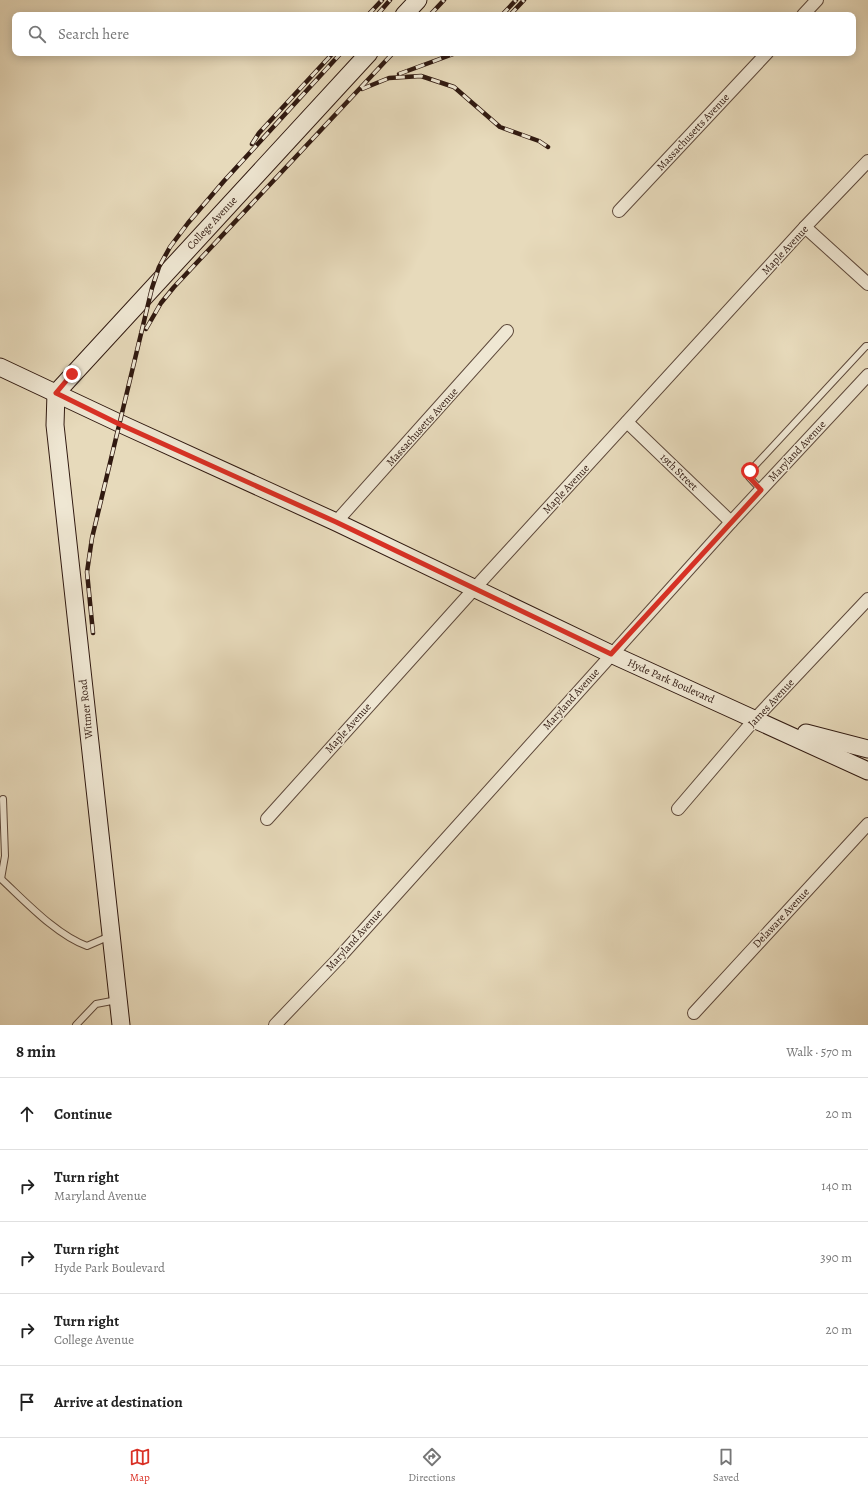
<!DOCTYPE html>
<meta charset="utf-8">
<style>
body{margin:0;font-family:Alegreya,serif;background:#f6f6f6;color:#222}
.stop{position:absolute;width:12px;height:12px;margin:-9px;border:3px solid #d93025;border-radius:50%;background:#fff}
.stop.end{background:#d93025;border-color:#fff;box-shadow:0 1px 4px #0008}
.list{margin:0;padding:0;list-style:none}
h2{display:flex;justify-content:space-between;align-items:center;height:52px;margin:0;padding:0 16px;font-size:17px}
h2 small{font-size:13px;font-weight:400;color:#767676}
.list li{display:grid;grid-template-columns:26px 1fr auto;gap:12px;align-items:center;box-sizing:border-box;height:72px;padding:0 16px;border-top:1px solid #e0e0e0}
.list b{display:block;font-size:15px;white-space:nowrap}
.list p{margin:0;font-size:13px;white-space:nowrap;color:#767676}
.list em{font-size:13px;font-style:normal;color:#767676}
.icon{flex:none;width:22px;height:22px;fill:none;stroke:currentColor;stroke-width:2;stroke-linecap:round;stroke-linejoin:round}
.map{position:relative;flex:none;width:868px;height:1025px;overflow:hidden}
.search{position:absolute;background:#fff;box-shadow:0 2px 10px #0003;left:12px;right:12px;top:12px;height:44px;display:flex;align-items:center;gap:10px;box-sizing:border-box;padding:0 14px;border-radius:8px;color:#767676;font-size:15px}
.sheet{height:412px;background:#fff}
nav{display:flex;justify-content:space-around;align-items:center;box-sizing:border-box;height:56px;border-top:1px solid #e0e0e0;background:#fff;font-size:11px;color:#767676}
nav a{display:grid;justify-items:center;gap:2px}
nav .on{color:#d93025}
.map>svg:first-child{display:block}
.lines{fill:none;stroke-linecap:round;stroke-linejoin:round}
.lane-casing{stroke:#5e493b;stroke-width:8}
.street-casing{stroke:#5e493b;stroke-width:14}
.secondary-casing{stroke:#301910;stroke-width:19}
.lane{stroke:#efe7d3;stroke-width:6}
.street{stroke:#efe7d3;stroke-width:12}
.secondary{stroke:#efe7d3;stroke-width:17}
.rail-casing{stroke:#301910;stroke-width:4.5}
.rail{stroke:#efe7d3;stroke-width:3;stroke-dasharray:9;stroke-linecap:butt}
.route{stroke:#d93025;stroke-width:5}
.labels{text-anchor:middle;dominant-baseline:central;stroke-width:3;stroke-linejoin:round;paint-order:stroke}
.street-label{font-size:11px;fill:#301910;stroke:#efe7d3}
</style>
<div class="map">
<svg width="868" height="1025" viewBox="0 0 868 1025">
<rect width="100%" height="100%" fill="#e7dabb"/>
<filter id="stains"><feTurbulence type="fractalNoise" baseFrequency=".005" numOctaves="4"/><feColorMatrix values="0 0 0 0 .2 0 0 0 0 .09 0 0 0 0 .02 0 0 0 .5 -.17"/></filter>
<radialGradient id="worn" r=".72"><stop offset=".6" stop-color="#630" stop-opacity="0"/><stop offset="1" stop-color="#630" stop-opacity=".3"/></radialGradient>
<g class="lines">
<defs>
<g id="lane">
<path d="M761,490L749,477L750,471L866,346H868"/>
<path d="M0,878C24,900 56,935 87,946L110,936"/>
<path d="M1,879L5,856L3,799"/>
<path d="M76,1025L96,1004L117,1000"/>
</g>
<g id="street">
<path d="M803,15L817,0"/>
<path d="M619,211L767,53"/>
<path d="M805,227L868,284"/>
<path d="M627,422L731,522"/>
<path d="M336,522L507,331"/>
<path d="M678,809L755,719L868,599"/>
<path d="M267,819L474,589L805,227L868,161"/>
<path d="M694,1013L868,824"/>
<path d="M275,1025L338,959L731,522L868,375"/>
</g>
<g id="secondary">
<path d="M404,15L418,0"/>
<path d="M0,367L119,423L336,522L611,654L868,771"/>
<path d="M806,733L868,749"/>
<path d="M121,1025L55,425L56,393L369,53"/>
</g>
</defs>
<!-- lane casing -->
<use href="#lane" class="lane-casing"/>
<!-- street casing -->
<use href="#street" class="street-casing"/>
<!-- secondary casing -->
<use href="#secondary" class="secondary-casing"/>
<!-- lane -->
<use href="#lane" class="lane"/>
<!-- street -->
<use href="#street" class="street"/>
<!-- secondary -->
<use href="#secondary" class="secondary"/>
<defs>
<g id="rail">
<path d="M368,15L382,0"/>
<path d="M377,15L390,0"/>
<path d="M430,15L444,0"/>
<path d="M502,15L516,0"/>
<path d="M510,15L524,0"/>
<path d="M399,74L456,53"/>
<path d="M362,89L389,78L421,76L454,87L500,127L539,141L548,147"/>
<path d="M252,144L259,133L333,53"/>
<path d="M146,329L161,303L174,287L393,53"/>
<path d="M93,633L87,572L92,538L152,288L159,267L170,247L188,223L224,181L341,53"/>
</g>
</defs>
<!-- rail casing -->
<use href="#rail" class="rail-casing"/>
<!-- rail -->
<use href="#rail" class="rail"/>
</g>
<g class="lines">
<!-- route -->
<path class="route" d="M72,374L56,393L119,424L336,522L611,654L761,490L749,477L750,471"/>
</g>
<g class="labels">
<!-- street labels -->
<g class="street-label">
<text transform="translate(693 132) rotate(-47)">Massachusetts Avenue</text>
<text transform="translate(212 223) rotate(-47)">College Avenue</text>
<text transform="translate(785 250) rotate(-47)">Maple Avenue</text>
<text transform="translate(422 427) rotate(-48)">Massachusetts Avenue</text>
<text transform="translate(797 451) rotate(-47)">Maryland Avenue</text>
<text transform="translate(679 472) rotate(44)">19th Street</text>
<text transform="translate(566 489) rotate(-47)">Maple Avenue</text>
<text transform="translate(671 681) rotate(24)">Hyde Park Boulevard</text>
<text transform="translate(571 699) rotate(-48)">Maryland Avenue</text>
<text transform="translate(771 703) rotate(-47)">James Avenue</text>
<text transform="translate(86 709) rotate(-96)">Witmer Road</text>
<text transform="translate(348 728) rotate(-48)">Maple Avenue</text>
<text transform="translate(781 918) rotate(-47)">Delaware Avenue</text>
<text transform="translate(354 940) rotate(-48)">Maryland Avenue</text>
</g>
</g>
<rect width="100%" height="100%" filter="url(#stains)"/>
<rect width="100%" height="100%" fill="url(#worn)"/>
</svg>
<div class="stop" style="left:750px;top:471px"></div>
<div class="stop end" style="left:72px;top:374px"></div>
<div class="search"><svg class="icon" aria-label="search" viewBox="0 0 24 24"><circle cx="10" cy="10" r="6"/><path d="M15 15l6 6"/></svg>Search here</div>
</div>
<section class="sheet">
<h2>8 min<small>Walk · 570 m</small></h2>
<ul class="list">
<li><svg class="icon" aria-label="ahead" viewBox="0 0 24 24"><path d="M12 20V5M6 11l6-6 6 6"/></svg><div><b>Continue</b></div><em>20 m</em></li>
<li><svg class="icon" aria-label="right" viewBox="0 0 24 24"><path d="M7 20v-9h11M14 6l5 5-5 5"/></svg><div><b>Turn right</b><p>Maryland Avenue</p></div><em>140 m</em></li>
<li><svg class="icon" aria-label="right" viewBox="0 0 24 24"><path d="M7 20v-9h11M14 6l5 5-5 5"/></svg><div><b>Turn right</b><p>Hyde Park Boulevard</p></div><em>390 m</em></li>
<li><svg class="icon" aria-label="right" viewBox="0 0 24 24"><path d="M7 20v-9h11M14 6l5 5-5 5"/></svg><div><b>Turn right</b><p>College Avenue</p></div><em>20 m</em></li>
<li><svg class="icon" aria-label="arrive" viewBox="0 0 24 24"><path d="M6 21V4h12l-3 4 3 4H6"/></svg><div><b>Arrive at destination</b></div></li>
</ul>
</section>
<nav>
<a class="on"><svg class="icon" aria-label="map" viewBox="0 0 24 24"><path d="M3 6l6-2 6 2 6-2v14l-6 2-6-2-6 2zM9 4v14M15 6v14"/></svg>Map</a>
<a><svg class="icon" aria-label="directions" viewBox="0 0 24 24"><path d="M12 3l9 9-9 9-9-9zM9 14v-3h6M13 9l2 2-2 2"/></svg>Directions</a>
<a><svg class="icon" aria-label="saved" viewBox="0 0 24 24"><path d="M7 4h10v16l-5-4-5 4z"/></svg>Saved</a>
</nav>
